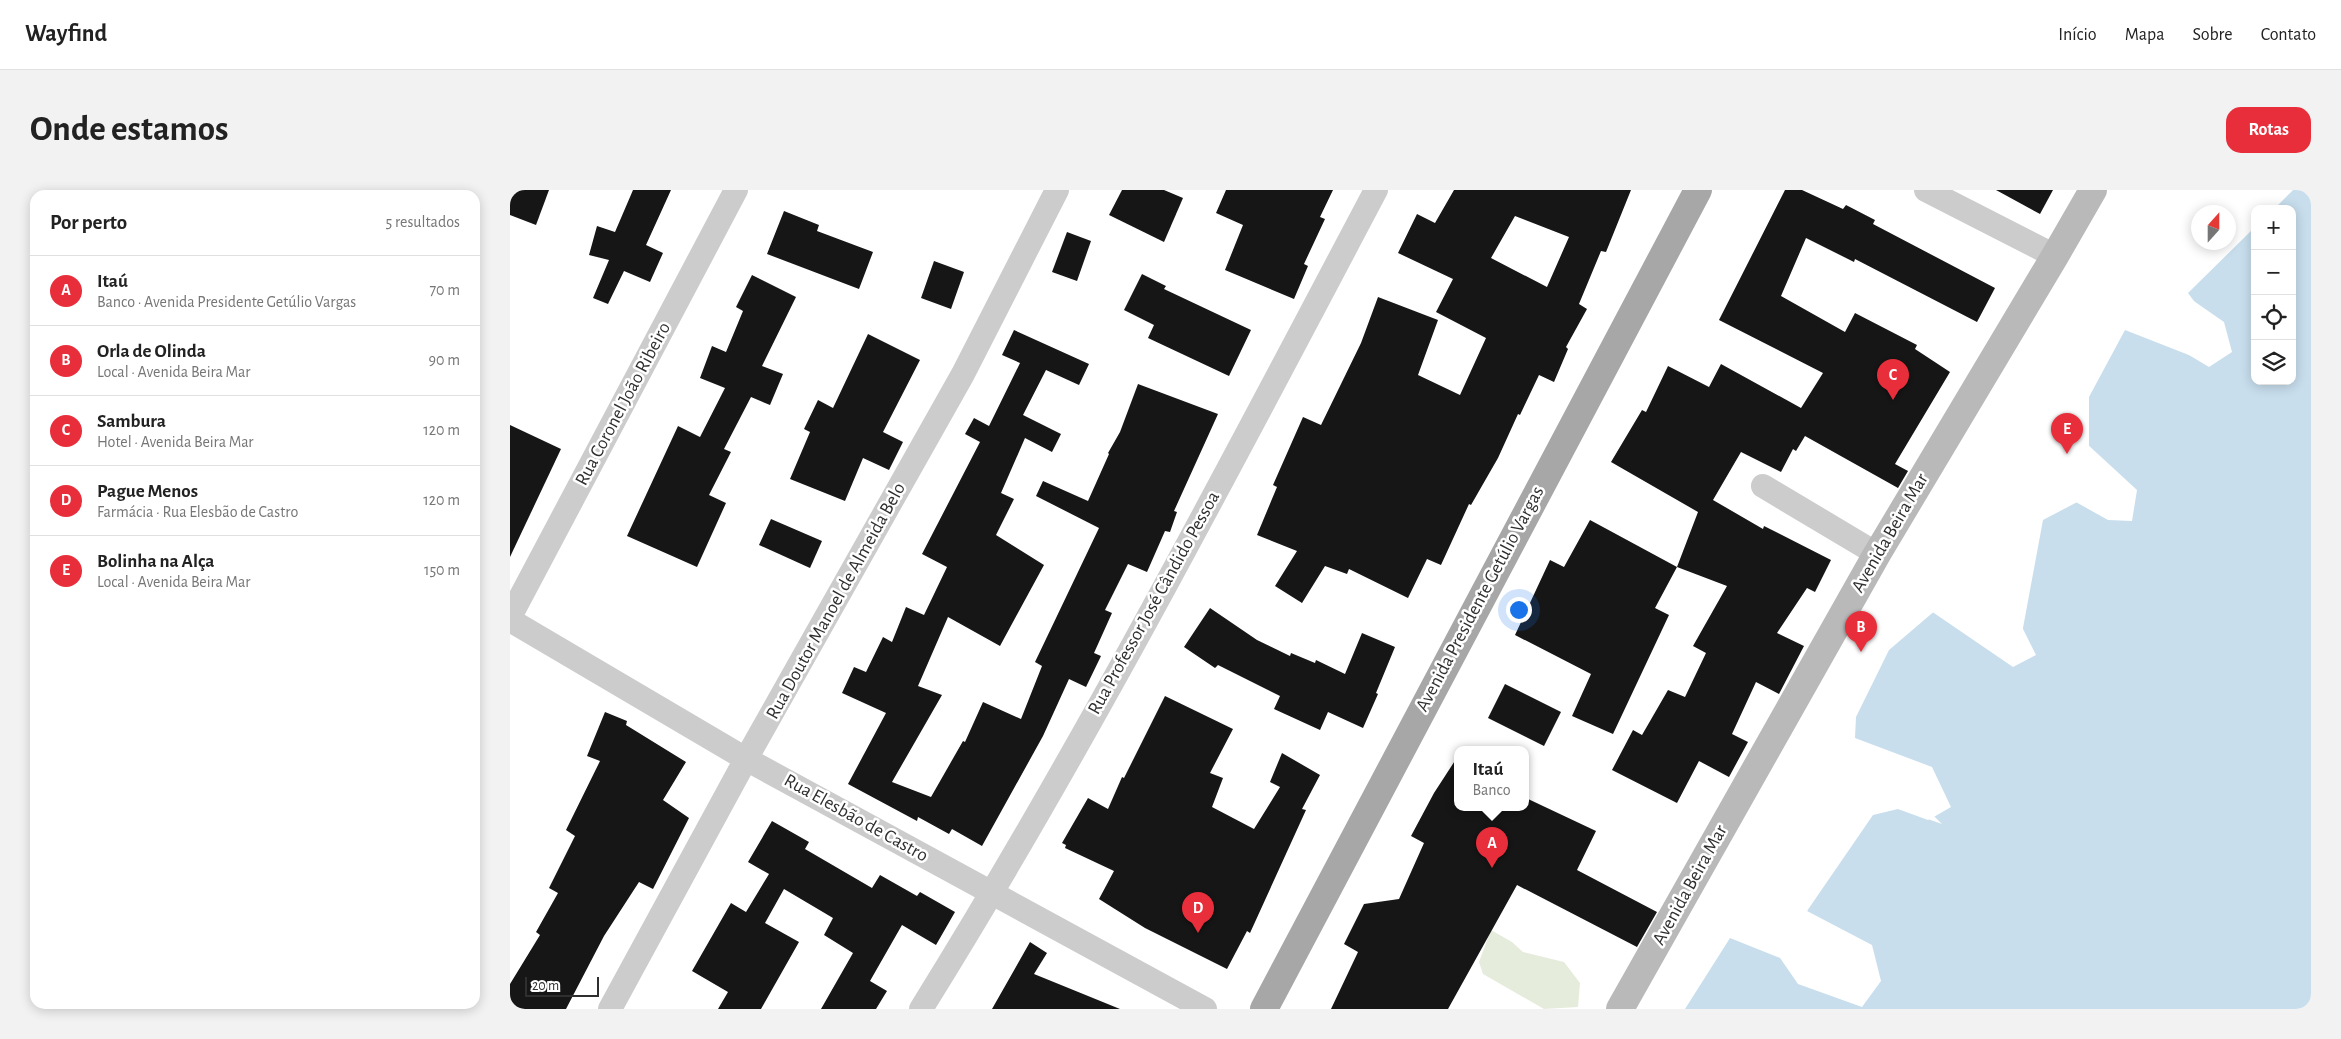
<!DOCTYPE html>
<html lang="pt">
<meta charset="utf-8">
<style>
body{margin:0;font-family:"Alegreya Sans",sans-serif;background:#f2f2f2;color:#222}
.controls{position:absolute;right:15px;top:15px;display:grid;overflow:hidden;border-radius:10px;box-shadow:0 2px 12px #0003}
.controls button{width:45px;height:45px;display:grid;place-items:center;padding:0;border:0;border-bottom:1px solid #e0e0e0;background:#fff;color:#222;font:25px sans-serif}
.compass{position:absolute;left:1681px;top:15px;width:45px;height:45px;border-radius:50%;background:#fff;box-shadow:0 2px 12px #0003;rotate:21deg}
.scale{position:absolute;left:15px;bottom:12px;width:74px;box-sizing:border-box;padding-left:5px;border:2px solid #2f2f2f;border-top:0;font-size:14px;line-height:18px;white-space:nowrap;color:#2f2f2f;-webkit-text-stroke:4px #fff;paint-order:stroke}
.you{position:absolute;left:1008px;top:419px;width:18px;height:18px;margin:-12px;border:4px solid #fff;border-radius:50%;background:#1a73e8;box-shadow:0 0 0 8px #1a73e833}
.badge{display:grid;place-items:center;width:32px;height:32px;border-radius:50%;background:#e92e3b;color:#fff;font-size:16px;font-weight:700}
.pin{position:absolute;translate:-50% -41px;filter:drop-shadow(0 1px 2px #0008)}
.pin::after{content:'';position:absolute;top:26px;width:18px;height:15px;background:inherit;clip-path:polygon(0 0,100% 0,50% 100%)}
.popup{position:absolute;left:944px;top:556px;width:75px;height:65px;box-sizing:border-box;display:grid;place-content:center;border-radius:10px;background:#fff;filter:drop-shadow(0 1px 4px #0005);font-size:16px;white-space:nowrap;color:#767676}
.popup b{font-size:19px;color:#222}
.popup::after{content:'';position:absolute;left:50%;top:100%;margin-left:-10px;border:10px solid transparent;border-top-color:#fff}
.list{margin:0;padding:0;list-style:none}
h2{display:flex;justify-content:space-between;align-items:center;height:65px;margin:0;padding:0 20px;font-size:21px}
h2 small{font-size:16px;font-weight:400;color:#767676}
.list li{display:grid;grid-template-columns:32px 1fr auto;gap:15px;align-items:center;box-sizing:border-box;height:70px;padding:0 20px;border-top:1px solid #e0e0e0}
.list b{display:block;font-size:19px;white-space:nowrap}
.list p{margin:0;font-size:16px;white-space:nowrap;color:#767676}
.list em{font-size:16px;font-style:normal;color:#767676}
.icon{flex:none;width:28px;height:28px;fill:none;stroke:currentColor;stroke-width:2;stroke-linecap:round;stroke-linejoin:round}
.map{position:relative;flex:none;width:1801px;height:819px;overflow:hidden;border-radius:15px}
header{display:flex;align-items:center;gap:30px;box-sizing:border-box;height:70px;padding:0 25px;background:#fff;border-bottom:1px solid #e0e0e0}
header strong{font-size:24px}
nav{display:flex;gap:28px;margin-inline-start:auto;font-size:18px}
.intro{display:flex;align-items:center;justify-content:space-between;box-sizing:border-box;height:120px;padding:0 30px}
h1{margin:0;font-size:35px}
.button{padding:12px 22px;border-radius:15px;background:#e92e3b;color:#fff;font-size:18px;font-weight:700}
main{display:flex;gap:30px;padding:0 30px}
aside{flex:1;background:#fff;border-radius:15px;box-shadow:0 2px 12px #0003}
.map>svg:first-child{display:block}
.green{fill:#e5ecdc}
.water{fill:#c8deed}
.pier{fill:#fff}
.building{fill:#161616;fill-rule:evenodd}
.lines{fill:none;stroke-linecap:round;stroke-linejoin:round}
.minor{stroke:#ccc;stroke-width:24}
.secondary{stroke:#b9b9b9;stroke-width:28}
.primary{stroke:#a7a7a7;stroke-width:28}
.labels{text-anchor:middle;dominant-baseline:central;stroke-width:5;stroke-linejoin:round;paint-order:stroke}
.street-label{font-size:19px;fill:#2f2f2f;stroke:#fff}
</style>
<header>
<strong>Wayfind</strong>
<nav><a>Início</a><a>Mapa</a><a>Sobre</a><a>Contato</a></nav>
</header>
<div class="intro"><h1>Onde estamos</h1><a class="button">Rotas</a></div>
<main>
<aside>
<h2>Por perto<small>5 resultados</small></h2>
<ul class="list">
<li><span class="badge">A</span><div><b>Itaú</b><p>Banco · Avenida Presidente Getúlio Vargas</p></div><em>70 m</em></li>
<li><span class="badge">B</span><div><b>Orla de Olinda</b><p>Local · Avenida Beira Mar</p></div><em>90 m</em></li>
<li><span class="badge">C</span><div><b>Sambura</b><p>Hotel · Avenida Beira Mar</p></div><em>120 m</em></li>
<li><span class="badge">D</span><div><b>Pague Menos</b><p>Farmácia · Rua Elesbão de Castro</p></div><em>120 m</em></li>
<li><span class="badge">E</span><div><b>Bolinha na Alça</b><p>Local · Avenida Beira Mar</p></div><em>150 m</em></li>
</ul>
</aside>
<div class="map">
<svg width="1801" height="819" viewBox="0 0 1801 819">
<rect width="100%" height="100%" fill="#fff"/>
<!-- green -->
<path class="green" d="M981,740L1002,752L1013,762L1054,772L1070,793L1068,817L1034,819L973,784L969,772Z"/>
<!-- water -->
<path class="water" d="M1783,0H1801V819H1175L1220,748L1343,797L1325,759L1297,721L1349,605L1432,634L1345,548L1346,527L1379,460L1427,419L1510,454L1533,330L1573,309L1579,294V207L1615,140L1684,167L1704,138L1678,103L1745,37V191H1782V19H1764Z"/>
<!-- pier -->
<g class="pier">
<path d="M1678,107L1714,132L1722,162L1699,177L1669,159L1683,164L1701,138Z"/>
<path d="M1576,253L1627,300L1622,331L1598,330L1564,311L1571,307L1576,294Z"/>
<path d="M1426,417L1508,451L1511,435L1526,465L1503,477L1421,421Z"/>
<path d="M1345,548L1422,577L1441,617L1422,628L1344,550Z"/>
<path d="M1350,603L1421,628L1418,630L1388,619L1363,625L1297,721L1362,755L1371,791L1352,817L1288,794L1268,765L1338,793L1322,761L1295,721L1346,604Z"/>
</g>
<!-- building -->
<g class="building">
<path d="M0,0H39L26,35L0,25Z"/>
<path d="M123,0H161L136,55L153,63L140,92L114,81L98,114L83,108L99,70L79,65L87,36L105,42Z"/>
<path d="M612,0H654L673,8L654,52L599,25Z"/>
<path d="M716,0H823L810,27L815,29L794,74L798,76L784,109L715,80L733,35L706,23Z"/>
<path d="M944,0H1121L1096,62L1091,61L1069,114L1077,119L1056,157L1058,159L1044,192L1029,185L1010,225L1008,224L988,268L961,315L959,314L931,375L917,369L898,408L839,379L837,384L815,376L792,413L765,396L787,361L747,345L767,297L763,295L793,227L811,235L851,153L868,107L928,130L908,185L950,205L976,148L926,122L943,89L888,63L907,24L925,33ZM1005,26L1059,47L1037,97L981,68Z"/>
<path d="M1275,0H1292L1333,19L1336,15L1365,30L1363,34L1485,98L1467,132L1345,69L1344,72L1296,48L1271,106L1335,142L1345,123L1407,155L1405,159L1440,182L1385,274L1398,281L1388,298L1295,246L1286,261L1283,259L1271,282L1231,262L1203,310L1253,339L1254,336L1321,370L1305,402L1297,398L1267,443L1294,456L1269,504L1246,492L1222,544L1238,552L1219,587L1189,571L1167,613L1102,580L1123,540L1132,545L1158,500L1175,507L1196,463L1183,456L1217,396L1167,377L1188,322L1101,272L1132,220L1136,222L1158,176L1199,197L1211,174L1291,218L1313,183L1209,130Z"/>
<path d="M1486,0H1543L1530,24Z"/>
<path d="M274,21L309,35L307,41L363,62L349,99L257,64Z"/>
<path d="M557,42L581,51L567,91L542,82Z"/>
<path d="M424,71L454,82L441,119L411,108Z"/>
<path d="M632,84L656,96L654,99L741,140L719,186L638,148L644,135L614,120Z"/>
<path d="M242,85L286,107L252,176L273,184L260,215L241,207L214,259L221,262L199,305L216,313L187,377L117,346L168,236L190,247L215,198L190,188L202,156L216,162L233,121L226,117Z"/>
<path d="M504,140L579,174L569,195L536,180L513,225L551,244L542,262L515,248L491,303L504,309L486,345L534,375L490,456L438,427L408,496L432,505L382,592L421,607L453,551L455,552L473,512L511,529L532,476L525,472L589,338L526,306L533,291L578,311L599,264L598,263L610,242L628,194L708,224L664,321L667,322L660,342L655,341L637,382L618,374L595,420L602,423L584,463L591,466L576,497L559,489L533,546L472,656L442,639L439,644L408,627L407,631L338,594L376,523L332,503L344,477L356,482L373,447L382,452L396,417L414,425L437,377L412,364L470,252L455,244L464,228L479,236L510,173L492,165Z"/>
<path d="M358,144L410,170L373,242L393,252L379,280L353,268L335,311L280,289L300,242L294,239L308,210L323,218Z"/>
<path d="M0,235L51,259L0,367Z"/>
<path d="M261,329L312,351L300,378L249,355Z"/>
<path d="M1080,330L1167,377L1145,418L1159,425L1103,544L1062,526L1081,484L1005,445L1040,370L1054,377Z"/>
<path d="M700,418L747,450L780,466L781,463L805,473L806,470L835,484L852,443L885,457L866,503L868,504L853,538L818,522L810,540L764,519L770,506L708,475L705,478L674,457Z"/>
<path d="M995,494L1051,522L1034,556L978,528Z"/>
<path d="M655,506L723,539L700,583L713,588L702,617L744,639L770,597L760,592L772,563L810,585L792,619L796,620L740,743L737,741L717,779L635,738L589,709L604,681L555,658L556,655L552,653L578,608L598,619L612,587L614,588Z"/>
<path d="M95,522L117,531L116,535L176,572L153,610L179,628L143,699L129,692L94,746L56,819H0V794L30,745L26,742L48,703L39,698L65,646L56,640L90,571L77,566Z"/>
<path d="M948,566V617H1016V608L1086,641L1067,680L1147,722L1127,757L1007,695L938,819H821L848,762L834,754L854,714L889,709L914,653L901,646L924,603Z"/>
<path d="M262,631L299,652L295,659L362,698L370,685L407,706L410,702L445,722L426,755L392,735L360,791L377,801L366,819H311L343,763L314,745L323,728L274,699L255,733L289,752L251,819H208L218,802L182,781L221,713L236,722L259,684L238,672Z"/>
<path d="M520,752L537,763L524,784L610,819H482Z"/>
</g>
<g class="lines">
<!-- minor -->
<g class="minor">
<path d="M1416,0L1545,66"/>
<path d="M1253,296L1367,364"/>
<path d="M0,427L226,0"/>
<path d="M0,430L236,569L695,819"/>
<path d="M100,819L236,569L453,184L547,0"/>
<path d="M411,819C576,554 720,276 866,0"/>
</g>
<!-- secondary -->
<path class="secondary" d="M1110,819L1367,364L1545,66L1583,0"/>
<!-- primary -->
<path class="primary" d="M754,819L1188,0"/>
</g>
<g class="labels">
<!-- street labels -->
<g class="street-label">
<text transform="translate(113 214) rotate(-62)">Rua Coronel João Ribeiro</text>
<text transform="translate(1380 343) rotate(-60)">Avenida Beira Mar</text>
<text transform="translate(970 409) rotate(-62)">Avenida Presidente Getúlio Vargas</text>
<text transform="translate(326 411) rotate(-61)">Rua Doutor Manoel de Almeida Belo</text>
<text transform="translate(644 413) rotate(-61)">Rua Professor José Cândido Pessoa</text>
<text transform="translate(346 628) rotate(29)">Rua Elesbão de Castro</text>
<text transform="translate(1180 695) rotate(-61)">Avenida Beira Mar</text>
</g>
</g>
</svg>
<div class="controls">
<button>+</button>
<button>−</button>
<button><svg class="icon" aria-label="locate" viewBox="0 0 24 24"><circle cx="12" cy="12" r="6"/><path d="M12 2v4M12 18v4M2 12h4M18 12h4"/></svg></button>
<button><svg class="icon" aria-label="layers" viewBox="0 0 24 24"><path d="M12 4l9 5-9 5-9-5zM3 14l9 5 9-5"/></svg></button>
</div>
<svg class="compass" viewBox="-18 -18 36 36"><path d="M0-13l5 13h-10z" fill="#e53935"/><path d="M0 13l5-13h-10z" fill="#767676"/></svg>
<div class="scale">20 m</div>
<div class="you"></div>
<div class="pin badge" style="left:982px;top:678px">A</div>
<div class="popup"><b>Itaú</b>Banco</div>
<div class="pin badge" style="left:1351px;top:462px">B</div>
<div class="pin badge" style="left:1383px;top:210px">C</div>
<div class="pin badge" style="left:688px;top:743px">D</div>
<div class="pin badge" style="left:1557px;top:264px">E</div>
</div>
</main>
